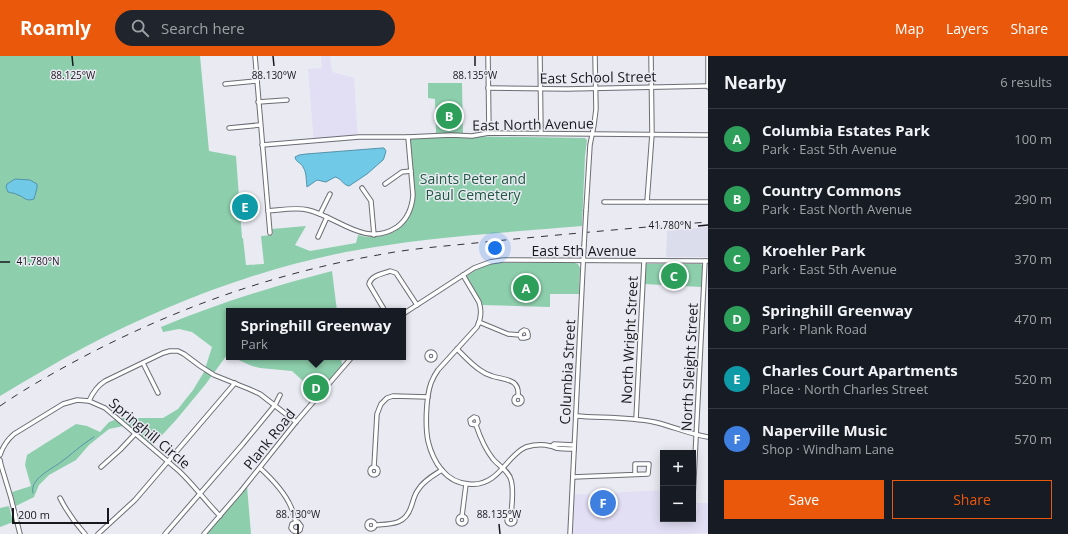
<!DOCTYPE html>
<meta charset="utf-8">
<style>
body{margin:0;font-family:"Open Sans",sans-serif;background:#20242c;color:#f1f3f6}
.controls{position:absolute;right:12px;bottom:12px;display:grid;overflow:hidden;border-radius:0px;box-shadow:0 2px 10px #0003}
.controls button{width:36px;height:36px;display:grid;place-items:center;padding:0;border:0;border-bottom:1px solid #363941;background:#171b24;color:#f1f3f6;font:20px sans-serif}
.scale{position:absolute;left:12px;bottom:10px;width:97px;box-sizing:border-box;padding-left:4px;border:2px solid #19191c;border-top:0;font-size:11px;line-height:14px;white-space:nowrap;color:#19191c;-webkit-text-stroke:3px #eaeaf3;paint-order:stroke}
.you{position:absolute;left:495px;top:192px;width:14px;height:14px;margin:-10px;border:3px solid #fff;border-radius:50%;background:#1a73e8;box-shadow:0 0 0 6px #1a73e833}
.badge{display:grid;place-items:center;width:26px;height:26px;border-radius:50%;background:#ea580c;color:#fff;font-size:13px;font-weight:700}
.pin{position:absolute;translate:-50% -50%;border:2px solid #fff;box-shadow:0 1px 4px #0006}
.popup{position:absolute;left:226px;top:252px;width:180px;height:52px;box-sizing:border-box;display:grid;place-content:center;border-radius:0px;background:#171b24;filter:drop-shadow(0 1px 3px #0005);font-size:13px;white-space:nowrap;color:#9ea1a6}
.popup b{font-size:15px;color:#f1f3f6}
.popup::after{content:'';position:absolute;left:50%;top:100%;margin-left:-8px;border:8px solid transparent;border-top-color:#171b24}
.list{margin:0;padding:0;list-style:none}
h2{display:flex;justify-content:space-between;align-items:center;height:52px;margin:0;padding:0 16px;font-size:17px}
h2 small{font-size:13px;font-weight:400;color:#9ea1a6}
.list li{display:grid;grid-template-columns:26px 1fr auto;gap:12px;align-items:center;box-sizing:border-box;height:60px;padding:0 16px;border-top:1px solid #363941}
.list b{display:block;font-size:15px;white-space:nowrap}
.list p{margin:0;font-size:13px;white-space:nowrap;color:#9ea1a6}
.list em{font-size:13px;font-style:normal;color:#9ea1a6}
.actions{display:flex;gap:8px;padding:12px 16px}
.actions a{flex:1;padding:9px 0;border:1px solid #ea580c;border-radius:0px;text-align:center;font-size:14px;color:#ea580c}
.actions .main{background:#ea580c;color:#fff}
.icon{flex:none;width:22px;height:22px;fill:none;stroke:currentColor;stroke-width:2;stroke-linecap:round;stroke-linejoin:round}
.map{position:relative;flex:none;width:708px;height:478px;overflow:hidden}
header{display:flex;align-items:center;gap:24px;box-sizing:border-box;height:56px;padding:0 20px;background:#ea580c;color:#fff}
header strong{font-size:19px}
nav{display:flex;gap:22px;margin-inline-start:auto;font-size:14px}
.search{width:280px;height:36px;background:#20242c;display:flex;align-items:center;gap:10px;box-sizing:border-box;padding:0 14px;border-radius:22px;color:#9ea1a6;font-size:15px}
main{display:flex}
aside{flex:1;background:#171b24}
.map>svg:first-child{display:block}
.commercial{fill:#e2def4}
.built{fill:#dcddec}
.green{fill:#8dcfac}
.water{fill:#6fc9e7;stroke:#5594aa}
.lines{fill:none;stroke-linecap:round;stroke-linejoin:round}
.stream{stroke:#5594aa;stroke-width:1}
.street-casing{stroke:#6c6d74;stroke-width:5.5}
.street{stroke:#fff;stroke-width:3.5}
.rail{stroke:#323236;stroke-width:1;stroke-dasharray:7 7;stroke-linecap:butt}
.street-bridge-casing{stroke:#6c6d74;stroke-width:5.5;stroke-linecap:butt}
.street-bridge{stroke:#fff;stroke-width:3.5}
.ticks{fill:none;stroke:#19191c;stroke-width:1.5}
.labels{text-anchor:middle;dominant-baseline:central;stroke-width:3;stroke-linejoin:round;paint-order:stroke}
.street-label{font-size:14px;fill:#19191c;stroke:#eaeaf3}
.park-label{font-size:14px;fill:#1f593f;stroke:#eaeaf3}
.ticks-label{font-size:10px;text-anchor:middle;fill:#19191c;stroke:#eaeaf3;stroke-width:3;stroke-linejoin:round;paint-order:stroke}
</style>
<header>
<strong>Roamly</strong>
<div class="search"><svg class="icon" aria-label="search" viewBox="0 0 24 24"><circle cx="10" cy="10" r="6"/><path d="M15 15l6 6"/></svg>Search here</div>
<nav><a>Map</a><a>Layers</a><a>Share</a></nav>
</header>
<main>
<div class="map">
<svg width="708" height="478" viewBox="0 0 708 478">
<rect width="100%" height="100%" fill="#eaeaf3"/>
<!-- commercial -->
<g class="commercial">
<path d="M321,0H330L332,16L354,22L358,84L314,87L308,13L322,12Z"/>
<path d="M663,434L662,456H663V463H693V454H697V447H708V477L682,478H567L569,439Z"/>
</g>
<!-- built -->
<path class="built" d="M708,171V201H666L667,175Z"/>
<!-- green -->
<g class="green">
<path d="M0,0H200L209,95L236,100L242,182H243L246,209L264,208L261,180L273,179L272,173L306,170L295,189L310,195L356,187L358,179C388,187 412,171 415,140L410,82L450,80L585,82L587,84L585,100L582,170C503,177 423,181 346,196C254,214 165,249 83,292C55,307 27,324 0,340Z"/>
<path d="M428,27H462L463,78H436L435,43L428,42Z"/>
<path d="M499,207H575L578,208L580,212L579,238H550V251L482,249L480,243L467,222V220C477,212 487,208 499,207Z"/>
<path d="M647,208H701L703,210L702,231L644,228L645,209Z"/>
<path d="M332,215L337,255H229V300L227,299L205,329L176,364L152,390L128,369L109,373L89,389L76,404L49,419L39,429L34,441L16,450L12,436L31,430L25,409L27,399L76,368L87,370L100,376L109,366L120,362H163L178,353L193,334L204,316L212,291L192,276L179,273L163,276L161,271C216,248 274,230 332,215Z"/>
<path d="M232,301H341L342,309L317,338L292,315L260,312L252,310Z"/>
<path d="M247,430L251,478H207Z"/>
<path d="M9,450L13,466L0,471V452Z"/>
</g>
<!-- water -->
<g class="water">
<path d="M382,92H384L386,95L384,102L383,104L367,118L349,130C343,129 341,122 335,121L326,126L317,124L307,131C306,125 307,117 303,111C301,106 296,107 295,101L299,99L306,98Z"/>
<path d="M15,123L30,124L37,128V132L34,143C25,146 25,141 18,139C15,137 11,137 8,136L6,131L7,128Z"/>
</g>
<g class="lines">
<!-- stream -->
<path class="stream" d="M33,437C29,423 52,413 61,406C72,398 81,389 94,381"/>
<defs>
<g id="street">
<path d="M255,0L270,177"/>
<path d="M488,0L489,77"/>
<path d="M540,0L541,77"/>
<path d="M708,0V31"/>
<path d="M225,28L257,25"/>
<path d="M488,32L567,33L708,30"/>
<path d="M258,46L287,44"/>
<path d="M229,72L260,69"/>
<path d="M262,89L359,81H408L451,79L472,80L489,77L708,79"/>
<path d="M385,128L402,116L411,115"/>
<path d="M362,132L371,145L374,179"/>
<path d="M604,146H708"/>
<path d="M647,146L652,78L651,0"/>
<path d="M586,154L590,89L594,69L596,53L595,0"/>
<path d="M268,155C281,154 296,151 308,154C338,161 365,192 397,171C408,163 412,152 413,139L408,81"/>
<path d="M320,158L330,138"/>
<path d="M318,181L327,161"/>
<path d="M463,219L479,246C482,255 481,263 477,271L438,314C435,318 433,322 431,327C426,341 425,370 428,385C433,406 446,427 469,428C477,429 485,427 492,422C505,413 512,397 526,391C533,389 543,388 550,390C552,390 554,391 556,392C562,393 568,393 574,393"/>
<path d="M385,255L369,228C371,219 383,218 390,215L396,217L417,249"/>
<path d="M403,258L474,212L490,206L503,204L708,205"/>
<path d="M479,266L508,278L520,279L521,282H524L528,281V278L527,275L524,274L521,276L520,279"/>
<path d="M457,293C464,300 472,309 480,314C484,317 488,319 492,320C504,324 520,322 518,340"/>
<circle cx="431" cy="300" r="4"/>
<path d="M143,307L158,337"/>
<circle cx="518" cy="344" r="4"/>
<path d="M89,345C93,336 97,330 105,325L163,297L170,295H178L184,298L200,310L214,319L249,333L260,338L296,366"/>
<path d="M576,360C602,362 628,361 654,366C672,370 689,378 708,381"/>
<path d="M636,363L644,205"/>
<path d="M476,369L478,366L477,362L474,361L470,364L471,368L476,369C480,381 485,393 493,403C499,410 509,415 511,424C514,434 512,449 511,459"/>
<path d="M552,390L554,388L574,389"/>
<path d="M0,399C3,390 7,384 14,378L63,348L77,344L89,345L105,352L179,415C194,429 205,445 220,460"/>
<path d="M0,404L1,409L11,442L20,478"/>
<circle cx="374" cy="415" r="4"/>
<path d="M101,411L120,394L135,378"/>
<path d="M374,411L377,358L381,348L387,342L393,340L428,341"/>
<path d="M260,412C271,422 285,437 291,451C293,456 294,461 296,466H298L301,470L300,474C297,477 293,476 291,472L292,468L296,466"/>
<path d="M573,421L648,418L649,408H635V418"/>
<path d="M693,441L705,205"/>
<path d="M60,442C67,456 75,467 85,478"/>
<circle cx="511" cy="464" r="4"/>
<circle cx="462" cy="464" r="4"/>
<path d="M462,460L466,428"/>
<circle cx="371" cy="469" r="4"/>
<path d="M375,469C391,468 405,469 411,451C413,446 414,439 418,434C423,425 434,419 442,414"/>
<path d="M98,478L135,444L235,327"/>
<path d="M165,478L242,389L275,349L280,339"/>
<path d="M204,478L241,435L296,366L352,301"/>
<path d="M570,478L584,190"/>
</g>
</defs>
<!-- street casing -->
<use href="#street" class="street-casing"/>
<!-- street -->
<use href="#street" class="street"/>
<!-- rail -->
<path class="rail" d="M0,350C26,332 55,316 83,301C176,252 275,217 378,199C413,192 449,190 485,186C495,185 505,184 515,183C579,177 644,171 708,166"/>
<defs>
<path id="street-bridge" d="M584,190L586,154"/>
</defs>
<!-- street-bridge casing -->
<use href="#street-bridge" class="street-bridge-casing"/>
<!-- street-bridge -->
<use href="#street-bridge" class="street-bridge"/>
</g>
<!-- ticks -->
<path class="ticks" d="M72,0L73,10M273,0L274,10M475,0V10M698,170L708,169M0,206H10M298,468V478M499,468L500,478"/>
<g class="labels">
<!-- street labels -->
<g class="street-label">
<text transform="translate(598 21) rotate(-1)">East School Street</text>
<text transform="translate(533 68) rotate(-1)">East North Avenue</text>
<text x="584" y="194">East 5th Avenue</text>
<text transform="translate(629 284) rotate(-87)">North Wright Street</text>
<text transform="translate(689 311) rotate(-87)">North Sleight Street</text>
<text transform="translate(567 316) rotate(-87)">Columbia Street</text>
<text transform="translate(150 377) rotate(40)">Springhill Circle</text>
<text transform="translate(269 383) rotate(-51)">Plank Road</text>
</g>
<!-- park labels -->
<g class="park-label">
<text x="473" y="122">Saints Peter and<tspan x="473" dy="16">Paul Cemetery</tspan></text>
</g>
</g>
<g class="ticks-label">
<text x="73" y="23">88.125°W</text>
<text x="274" y="23">88.130°W</text>
<text x="475" y="23">88.135°W</text>
<text x="670" y="173">41.780°N</text>
<text x="38" y="209">41.780°N</text>
<text x="298" y="462">88.130°W</text>
<text x="499" y="462">88.135°W</text>
</g>
</svg>
<div class="controls">
<button>+</button>
<button>−</button>
</div>
<div class="scale">200 m</div>
<div class="you"></div>
<div class="pin badge" style="left:526px;top:232px;background:#2e9e5b">A</div>
<div class="pin badge" style="left:449px;top:60px;background:#2e9e5b">B</div>
<div class="pin badge" style="left:674px;top:220px;background:#2e9e5b">C</div>
<div class="pin badge" style="left:316px;top:332px;background:#2e9e5b">D</div>
<div class="popup"><b>Springhill Greenway</b>Park</div>
<div class="pin badge" style="left:245px;top:151px;background:#0f9aa8">E</div>
<div class="pin badge" style="left:603px;top:447px;background:#3f7fe0">F</div>
</div>
<aside>
<h2>Nearby<small>6 results</small></h2>
<ul class="list">
<li><span class="badge" style="background:#2e9e5b">A</span><div><b>Columbia Estates Park</b><p>Park · East 5th Avenue</p></div><em>100 m</em></li>
<li><span class="badge" style="background:#2e9e5b">B</span><div><b>Country Commons</b><p>Park · East North Avenue</p></div><em>290 m</em></li>
<li><span class="badge" style="background:#2e9e5b">C</span><div><b>Kroehler Park</b><p>Park · East 5th Avenue</p></div><em>370 m</em></li>
<li><span class="badge" style="background:#2e9e5b">D</span><div><b>Springhill Greenway</b><p>Park · Plank Road</p></div><em>470 m</em></li>
<li><span class="badge" style="background:#0f9aa8">E</span><div><b>Charles Court Apartments</b><p>Place · North Charles Street</p></div><em>520 m</em></li>
<li><span class="badge" style="background:#3f7fe0">F</span><div><b>Naperville Music</b><p>Shop · Windham Lane</p></div><em>570 m</em></li>
</ul>
<div class="actions"><a class="main">Save</a><a>Share</a></div>
</aside>
</main>
